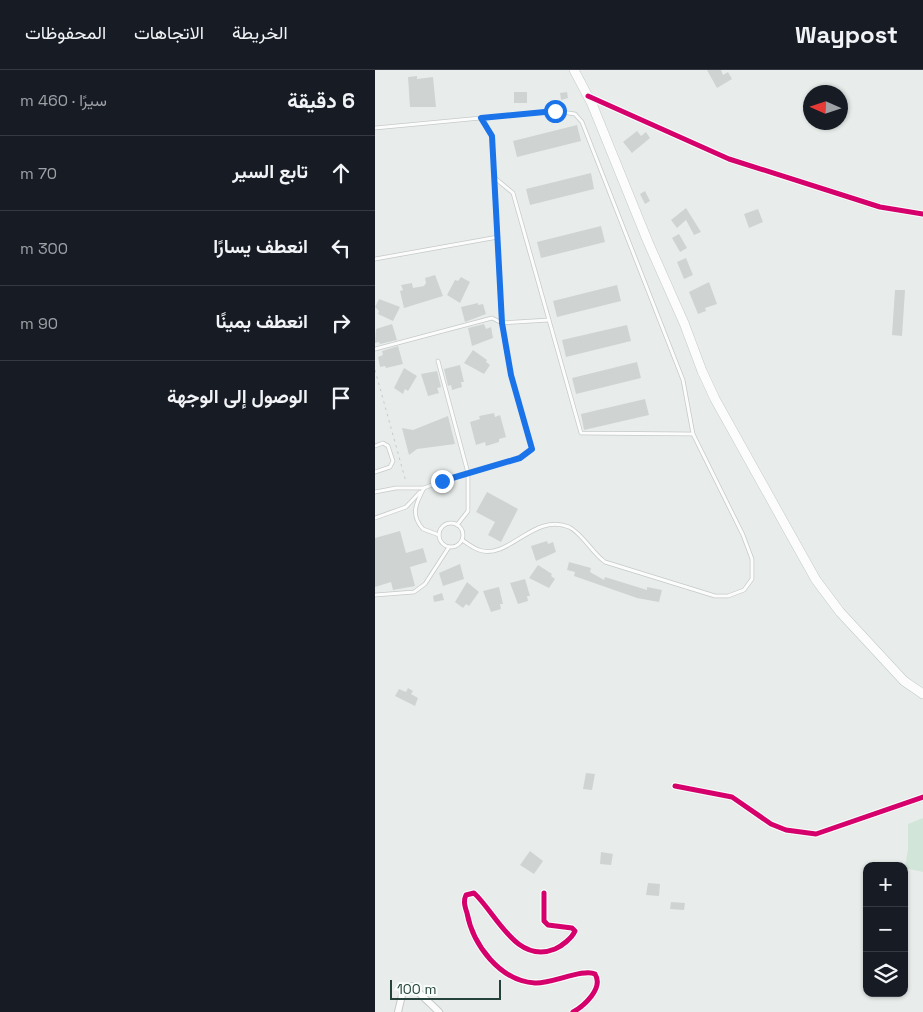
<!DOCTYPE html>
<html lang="ar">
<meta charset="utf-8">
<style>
body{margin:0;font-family:"Space Grotesk",Vazirmatn,sans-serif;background:#20242c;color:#f1f3f6;direction:rtl}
.controls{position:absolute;right:15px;bottom:15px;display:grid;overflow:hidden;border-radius:10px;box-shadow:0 1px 4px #0004}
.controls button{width:45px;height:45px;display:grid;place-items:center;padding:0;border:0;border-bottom:1px solid #363941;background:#171b24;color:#f1f3f6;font:25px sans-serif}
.compass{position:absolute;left:428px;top:15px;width:45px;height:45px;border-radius:50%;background:#171b24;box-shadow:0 1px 4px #0004;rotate:273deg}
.scale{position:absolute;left:15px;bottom:12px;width:111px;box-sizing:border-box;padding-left:5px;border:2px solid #24423a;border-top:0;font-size:14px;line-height:18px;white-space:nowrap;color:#24423a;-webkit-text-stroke:4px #f7fbf9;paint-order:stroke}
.stop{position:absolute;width:15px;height:15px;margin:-11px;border:4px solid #1a73e8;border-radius:50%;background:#fff}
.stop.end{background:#1a73e8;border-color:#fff;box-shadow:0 1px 5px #0008}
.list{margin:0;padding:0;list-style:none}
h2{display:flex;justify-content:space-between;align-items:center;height:65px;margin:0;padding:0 20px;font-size:21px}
h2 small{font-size:16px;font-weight:400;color:#9ea1a6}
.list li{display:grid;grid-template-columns:32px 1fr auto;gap:15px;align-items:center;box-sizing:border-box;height:75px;padding:0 20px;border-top:1px solid #363941}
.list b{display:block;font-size:19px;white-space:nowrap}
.list em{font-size:16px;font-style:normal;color:#9ea1a6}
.icon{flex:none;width:28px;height:28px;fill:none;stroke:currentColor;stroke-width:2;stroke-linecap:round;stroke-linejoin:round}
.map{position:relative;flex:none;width:548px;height:942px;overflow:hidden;direction:ltr}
header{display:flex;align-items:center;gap:30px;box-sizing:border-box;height:70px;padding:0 25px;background:#171b24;border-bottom:1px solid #363941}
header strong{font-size:24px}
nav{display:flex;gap:28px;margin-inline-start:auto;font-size:18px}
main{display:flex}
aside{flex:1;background:#171b24}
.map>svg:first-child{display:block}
.green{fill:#d1e6d8}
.building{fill:#cfd4d2}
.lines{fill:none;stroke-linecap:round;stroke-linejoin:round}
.lane-casing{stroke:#c5cac8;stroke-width:4.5}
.street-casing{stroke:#c5cac8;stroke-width:8}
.secondary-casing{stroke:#c3cbc8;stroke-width:10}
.path{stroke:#c3ccca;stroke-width:1;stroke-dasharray:2.5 4;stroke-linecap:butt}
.lane{stroke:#fcfcfc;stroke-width:3}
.street{stroke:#fcfcfc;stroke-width:6}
.secondary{stroke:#fcfcfc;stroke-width:9}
.cycleway-casing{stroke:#f7fbf9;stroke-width:8}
.cycleway{stroke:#d6006c;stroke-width:5}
.route{stroke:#1a73e8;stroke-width:6}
</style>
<header>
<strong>Waypost</strong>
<nav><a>الخريطة</a><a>الاتجاهات</a><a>المحفوظات</a></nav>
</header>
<main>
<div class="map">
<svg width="548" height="942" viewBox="0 0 548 942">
<rect width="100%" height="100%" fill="#e8edeb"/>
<!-- green -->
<path class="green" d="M548,748V802L530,798L533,779V754Z"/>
<!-- building -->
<g class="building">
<path d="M332,0H346L348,5L353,2L357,9L342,18Z"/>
<path d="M42,6V9L58,7L61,37H35L33,7Z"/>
<rect x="139" y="22" width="13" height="11"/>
<path d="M192,22L193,28L186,30L185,23Z"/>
<path d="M202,55L206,71L142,87L138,71Z"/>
<path d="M262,61L266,66L271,62L275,68L257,83L248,72Z"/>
<path d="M216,103L219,119L155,135L151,119Z"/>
<path d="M270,121L275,131L270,134L265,124Z"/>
<path d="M311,138L326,162L319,165L311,150L302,158L296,150Z"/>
<path d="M383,139L388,152L374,158L369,144Z"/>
<path d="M226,156L230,172L166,188L162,172Z"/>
<path d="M304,164L312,178L305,182L297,168Z"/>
<path d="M311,188L318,205L309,209L302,192Z"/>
<path d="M60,205L68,226L29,238L25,221L28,220L26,215L37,213L38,218L49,216L51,213L50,208Z"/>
<path d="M86,207L95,212L85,233L72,225L80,210L83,211Z"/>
<path d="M334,212L342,234L330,238L331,241L323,244L314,222Z"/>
<path d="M242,215L246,231L182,247L178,231Z"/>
<path d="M520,220H530L527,266L517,265Z"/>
<path d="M4,229L25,237L18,251L3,244L4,241L0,237Z"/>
<path d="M103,233V235L108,234L111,244L90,252L86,237Z"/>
<path d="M17,254L22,270L5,274L4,272L0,273L1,259Z"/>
<path d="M109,254L111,259L116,257L118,268L97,276L93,258Z"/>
<path d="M252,255L256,271L191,287L187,270Z"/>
<path d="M23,276L28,294L11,298L10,296L5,297L3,287L8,285L7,281Z"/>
<path d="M98,280L112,290L111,292L115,295L109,304L89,293Z"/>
<path d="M262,292L266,308L201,324L197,308Z"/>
<path d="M85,295L89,312H86L87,317L77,320L76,315L73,316L69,299Z"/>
<path d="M29,298L42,306L33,321L30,319L28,324L19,318Z"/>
<path d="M62,301L66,317L62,318L64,323L53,326L46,304Z"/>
<path d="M270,329L274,345L209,360L206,344Z"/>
<path d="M119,343L120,347L125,345L131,367L124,369V372L111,376L110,372L101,375L95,352L105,349L104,346Z"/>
<path d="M73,346L80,374L42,379L34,385L27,358L38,360Z"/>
<path d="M112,422L143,439L126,472L113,465L120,452L101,442Z"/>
<path d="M25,461L31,483L48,478L52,492L35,497L40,516L18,520L16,512L0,517V468Z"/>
<path d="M172,471L173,474L178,472L181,482L161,491L156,476Z"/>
<path d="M194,492L216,498L215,502L229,510L230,507L272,520V517L287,520L284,532L262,528L199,506L200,502L192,500Z"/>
<path d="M85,494L89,509L68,516L64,503Z"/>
<path d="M163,495L177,504L176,506L180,509L174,518L154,508Z"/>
<path d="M150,509L155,526H152L153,531L143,534L135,513Z"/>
<path d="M92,512L104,522L94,536L91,534L88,538L80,532Z"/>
<path d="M124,517L128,534H125L126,539L116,542L108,521Z"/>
<path d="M67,523L69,530L59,532L58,526Z"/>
<path d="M33,618L38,621L36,624L43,628L40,636L20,626L24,619L31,622Z"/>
<path d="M211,703L220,704L217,720L208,719Z"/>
<path d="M155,781L168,791L159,804L145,795Z"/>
<path d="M226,782L238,784L236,795L225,794Z"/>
<path d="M273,813L285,814L284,826L271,825Z"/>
<path d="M296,832L310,833L309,840L295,839Z"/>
</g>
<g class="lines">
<defs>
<g id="lane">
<path d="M0,58L180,41L200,44L207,52L308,310L318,364L368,465L377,489V509L369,520L353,526H340L230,492C217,483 207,463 194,457C159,442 133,491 104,480C98,478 92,473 87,470"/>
<path d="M121,109L138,123L206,363L318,364"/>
<path d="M0,189L123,167"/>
<path d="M0,279L117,248L127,253L174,250"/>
<path d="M63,291L93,403V441L82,455"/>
<path d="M0,376L8,373L13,376L18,391L15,397L0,402"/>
<path d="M49,418C41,433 35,445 48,459L64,465"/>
<path d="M0,422L21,418H49L67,411L145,388L157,379L136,305L130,273L126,242L117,66L106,48"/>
<path d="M0,448L31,437L45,422"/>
<circle cx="76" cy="465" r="12"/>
<path d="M0,525L39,522L50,514L74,477"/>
</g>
<g id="street">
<path d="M213,26L354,89L505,137L548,144"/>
<path d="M300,716L357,727L396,754L411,760L441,764L548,727"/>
<path d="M169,823V851L173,855L197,858L200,861C197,868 187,876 180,879C141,895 121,843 99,823L91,825C88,831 90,837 92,843C98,875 125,911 160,913C176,914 209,898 220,904C229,918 209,936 198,942"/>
<path d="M23,942L28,921L37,916L64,942"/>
</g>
<path id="secondary" d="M199,0L217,34L273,172L309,253L327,301L340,329L413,460L441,510L465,542L529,611L548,624"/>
</defs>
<!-- lane casing -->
<use href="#lane" class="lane-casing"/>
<!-- street casing -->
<use href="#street" class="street-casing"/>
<!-- secondary casing -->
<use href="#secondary" class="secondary-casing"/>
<!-- path -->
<path class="path" d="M0,300L31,412"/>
<!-- lane -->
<use href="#lane" class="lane"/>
<!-- street -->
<use href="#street" class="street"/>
<!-- secondary -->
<use href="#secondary" class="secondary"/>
<defs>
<g id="cycleway">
<path d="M213,26L354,89L505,137L548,144"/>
<path d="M300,716L357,727L396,754L411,760L441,764L548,727"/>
<path d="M169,823V851L173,855L197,858L200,861C197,868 187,876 180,879C141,895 121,843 99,823L91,825C88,831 90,837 92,843C98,875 125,911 160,913C176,914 209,898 220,904C229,918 209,936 198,942"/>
</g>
</defs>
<!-- cycleway casing -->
<use href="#cycleway" class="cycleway-casing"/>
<!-- cycleway -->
<use href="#cycleway" class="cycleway"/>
</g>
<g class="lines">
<!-- route -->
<path class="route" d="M67,411L145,388L157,379L136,305L127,253L117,66L106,48L180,41"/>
</g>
</svg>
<div class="controls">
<button>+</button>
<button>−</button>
<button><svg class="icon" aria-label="layers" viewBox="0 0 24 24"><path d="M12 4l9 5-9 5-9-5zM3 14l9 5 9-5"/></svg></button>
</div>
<svg class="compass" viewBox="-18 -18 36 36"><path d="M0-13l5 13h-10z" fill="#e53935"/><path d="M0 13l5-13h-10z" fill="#9ea1a6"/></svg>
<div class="scale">100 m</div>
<div class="stop" style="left:180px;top:41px"></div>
<div class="stop end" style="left:67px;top:411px"></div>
</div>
<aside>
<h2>6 دقيقة<small>سيرًا · 460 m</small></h2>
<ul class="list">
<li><svg class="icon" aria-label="ahead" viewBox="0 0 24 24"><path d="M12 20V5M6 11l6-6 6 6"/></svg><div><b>تابع السير</b></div><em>70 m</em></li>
<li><svg class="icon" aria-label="left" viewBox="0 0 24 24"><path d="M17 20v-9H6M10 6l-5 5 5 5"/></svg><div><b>انعطف يسارًا</b></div><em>300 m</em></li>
<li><svg class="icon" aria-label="right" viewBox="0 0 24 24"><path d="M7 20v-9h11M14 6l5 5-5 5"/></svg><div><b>انعطف يمينًا</b></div><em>90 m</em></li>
<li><svg class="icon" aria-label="arrive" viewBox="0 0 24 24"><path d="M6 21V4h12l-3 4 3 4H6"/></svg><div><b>الوصول إلى الوجهة</b></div></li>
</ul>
</aside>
</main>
